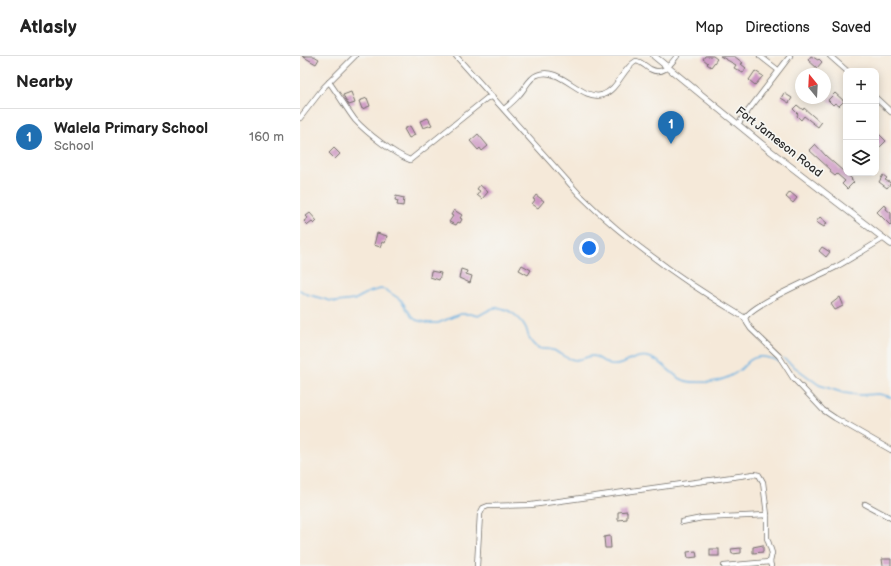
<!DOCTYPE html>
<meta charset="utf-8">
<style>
body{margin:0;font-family:"Balsamiq Sans",sans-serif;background:#f2f2f2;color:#222}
.controls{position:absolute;right:12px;top:12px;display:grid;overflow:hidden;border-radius:8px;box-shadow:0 2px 10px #0003}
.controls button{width:36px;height:36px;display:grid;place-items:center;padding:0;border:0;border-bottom:1px solid #e0e0e0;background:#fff;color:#222;font:20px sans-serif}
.compass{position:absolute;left:495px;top:12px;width:36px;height:36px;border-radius:50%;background:#fff;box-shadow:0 2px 10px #0003;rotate:342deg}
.you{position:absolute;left:289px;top:192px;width:14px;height:14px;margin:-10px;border:3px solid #fff;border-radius:50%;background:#1a73e8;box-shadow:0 0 0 6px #1a73e833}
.badge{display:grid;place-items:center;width:26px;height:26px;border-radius:50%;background:#1f6fb2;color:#fff;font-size:13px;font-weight:700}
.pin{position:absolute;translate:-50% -33px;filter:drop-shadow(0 1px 2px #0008)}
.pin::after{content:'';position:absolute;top:21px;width:14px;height:12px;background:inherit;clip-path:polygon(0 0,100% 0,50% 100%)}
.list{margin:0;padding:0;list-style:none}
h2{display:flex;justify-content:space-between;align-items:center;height:52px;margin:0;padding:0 16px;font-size:17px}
h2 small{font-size:13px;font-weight:400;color:#767676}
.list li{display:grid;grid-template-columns:26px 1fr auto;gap:12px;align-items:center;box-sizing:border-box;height:56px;padding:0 16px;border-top:1px solid #e0e0e0}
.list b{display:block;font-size:15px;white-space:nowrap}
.list p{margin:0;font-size:13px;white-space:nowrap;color:#767676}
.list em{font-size:13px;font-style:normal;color:#767676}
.icon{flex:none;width:22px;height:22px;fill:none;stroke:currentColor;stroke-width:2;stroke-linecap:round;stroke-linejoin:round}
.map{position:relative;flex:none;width:591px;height:510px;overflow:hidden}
header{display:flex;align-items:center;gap:24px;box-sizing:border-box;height:56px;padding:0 20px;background:#fff;border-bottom:1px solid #e0e0e0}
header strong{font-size:19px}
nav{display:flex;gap:22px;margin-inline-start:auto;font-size:14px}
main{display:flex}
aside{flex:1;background:#fff}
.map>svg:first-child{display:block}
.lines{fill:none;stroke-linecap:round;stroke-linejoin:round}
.stream{stroke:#6bb0e1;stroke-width:1.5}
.building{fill:#cc94c2}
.minor-casing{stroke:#726e68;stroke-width:6}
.tertiary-casing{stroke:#726e68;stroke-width:7}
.minor{stroke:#fff;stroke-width:4.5}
.tertiary{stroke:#fff;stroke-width:5.5}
.labels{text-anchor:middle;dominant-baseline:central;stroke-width:3.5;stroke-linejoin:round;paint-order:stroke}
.street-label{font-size:12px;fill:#2b2b2b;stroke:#f6f6f2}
</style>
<header>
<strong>Atlasly</strong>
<nav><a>Map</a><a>Directions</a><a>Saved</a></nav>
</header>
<main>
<aside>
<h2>Nearby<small></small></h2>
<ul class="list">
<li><span class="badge">1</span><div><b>Walela Primary School</b><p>School</p></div><em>160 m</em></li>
</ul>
</aside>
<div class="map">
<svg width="591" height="510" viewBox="0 0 591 510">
<rect width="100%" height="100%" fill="#f6f6f2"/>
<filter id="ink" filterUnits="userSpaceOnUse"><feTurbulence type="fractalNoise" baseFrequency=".025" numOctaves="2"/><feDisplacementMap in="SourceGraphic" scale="8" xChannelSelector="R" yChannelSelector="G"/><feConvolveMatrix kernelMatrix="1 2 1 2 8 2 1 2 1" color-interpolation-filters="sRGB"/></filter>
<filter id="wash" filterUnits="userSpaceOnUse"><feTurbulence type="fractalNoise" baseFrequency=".012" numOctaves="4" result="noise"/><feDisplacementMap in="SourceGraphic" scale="16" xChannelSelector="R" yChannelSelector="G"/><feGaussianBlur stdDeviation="0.9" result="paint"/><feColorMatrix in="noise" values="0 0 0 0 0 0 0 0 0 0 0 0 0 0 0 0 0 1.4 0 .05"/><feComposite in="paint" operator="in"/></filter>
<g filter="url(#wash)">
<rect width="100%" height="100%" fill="#f5e9d9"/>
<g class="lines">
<!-- stream -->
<g class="stream">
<path d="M0,234L6,238L31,245L37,246L54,244L69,236L81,233L86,234L101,244L112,261L116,264L128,267H138L160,258H170L178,260C183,258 189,253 194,252C207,250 221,262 226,272C229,279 227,282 233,288C239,295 245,292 252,294C256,294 257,297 260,298C264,301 272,304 277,304C282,304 287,300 292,300C299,300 304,308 311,309C321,312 334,298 348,301C362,304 369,317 381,323C390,328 401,326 411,326C421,325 433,320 441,313C446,308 450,302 458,301C465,300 472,303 479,305"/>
<path d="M484,303L519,329L544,337L560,339L579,338L591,341"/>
</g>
</g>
<g id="blocks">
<!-- building -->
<g class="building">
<path d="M2,0H14L19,3L16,8Z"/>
<path d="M405,0H413L417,3L411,11L407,8L408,7L403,3Z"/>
<path d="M420,0H434L443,7L441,8L446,12L443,17L434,12L436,9Z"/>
<path d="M511,0L518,4L519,3L522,6L517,12L508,4Z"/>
<path d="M455,15L463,20L455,29L449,24Z"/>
<path d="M51,36L55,47L49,49L43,39Z"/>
<path d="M484,37L492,42L489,47L481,42Z"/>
<path d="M535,37L544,45L539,50L535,47L533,49L528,44Z"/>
<path d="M67,42L70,50L62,53L59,45Z"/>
<path d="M497,49L503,54L504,52L521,67L518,71L504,60L501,64L497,60L498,58L493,53Z"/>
<path d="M128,62L132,69L123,72L120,65Z"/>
<path d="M110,70L115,79L109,82L104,73Z"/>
<path d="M576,75L586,85L580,91L576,87Z"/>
<path d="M178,78L188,90L182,95L180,92L178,94L170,85Z"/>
<path d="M515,88L526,100L552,123L551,124L554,126L547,133L542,128L545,125L537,118L535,120L530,116L531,114L509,94Z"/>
<path d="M34,92L40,98L35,103L29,97Z"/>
<path d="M583,119L587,122L585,124L591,127L587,132L579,126Z"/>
<path d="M180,129L188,136L182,143L177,139L180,135L177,133Z"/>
<path d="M490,136L497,142L493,147L486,141Z"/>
<path d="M236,139L244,145L238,152L232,148L235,144L233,143Z"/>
<path d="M96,140L104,142L103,150L97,149L98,145L95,144Z"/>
<path d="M584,149L587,151L586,153L591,157V170L577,156Z"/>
<path d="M154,154L162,159L160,162L162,163L160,167L158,166L156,169L149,166L153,160L151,159Z"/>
<path d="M10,157L17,165L14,168L12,166L8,169L4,165L8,162L6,160Z"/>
<path d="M520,161L527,167L524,171L516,166Z"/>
<path d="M77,177L87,180L85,187L82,186L80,191L74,189Z"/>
<path d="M522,191L530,196L526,201L519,195Z"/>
<path d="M222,209L231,214L228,219L219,214Z"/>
<path d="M161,213L167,215L166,218L172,220L170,227L159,222Z"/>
<path d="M131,215L141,217L139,224L130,221Z"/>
<path d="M540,241L543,248V250L535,254L531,248Z"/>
<path d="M327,455V463L318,464V456Z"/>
<path d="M310,480L311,492H305L304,481Z"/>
<path d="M463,489V496L453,497V491Z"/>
<path d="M441,492V497L432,498L431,493Z"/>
<rect x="410" y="493" width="9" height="7"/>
<path d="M396,495L397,501L388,502L387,496Z"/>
<path d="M582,503H591V510H583Z"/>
</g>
</g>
</g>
<g filter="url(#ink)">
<use href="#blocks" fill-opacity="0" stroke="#726e68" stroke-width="1"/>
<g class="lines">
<defs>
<g id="minor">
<path d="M156,0L279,138C328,187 386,227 445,262"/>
<path d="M460,0L478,14"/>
<path d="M530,0L547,15"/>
<path d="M29,26C38,38 46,52 55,64C67,77 94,98 110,104L187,42L193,41"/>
<path d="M576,42L591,56"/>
<path d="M204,53C209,49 215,44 219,39C225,33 229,22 237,19C260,9 281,45 302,39C318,34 322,13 336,5C342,6 345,10 350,13C363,20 370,9 377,0"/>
<path d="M0,62L24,31L55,0"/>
<path d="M438,68L490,0"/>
<path d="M584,182C568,192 552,202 536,211C517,221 454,247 445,262L447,267L451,273L479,300L493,322L523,354L535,362L591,394"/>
<path d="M565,448L591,462"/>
<path d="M382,466L402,462L467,459V482L472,497L470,506"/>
<path d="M177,510L180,458L183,452L188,450L231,449L454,418L459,419L463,426L467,459"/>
<path d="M424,510L470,506L471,510"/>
</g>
<path id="tertiary" d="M354,0L468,93L591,188"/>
</defs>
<!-- minor casing -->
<use href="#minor" class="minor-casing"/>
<!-- tertiary casing -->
<use href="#tertiary" class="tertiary-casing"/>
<!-- minor -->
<use href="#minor" class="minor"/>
<!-- tertiary -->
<use href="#tertiary" class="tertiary"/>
</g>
</g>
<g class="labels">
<!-- street labels -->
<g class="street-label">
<text transform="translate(479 86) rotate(38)">Fort Jameson Road</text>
</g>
</g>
</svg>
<div class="controls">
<button>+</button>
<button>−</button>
<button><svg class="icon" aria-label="layers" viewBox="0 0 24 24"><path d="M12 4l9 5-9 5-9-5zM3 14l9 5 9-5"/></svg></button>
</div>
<svg class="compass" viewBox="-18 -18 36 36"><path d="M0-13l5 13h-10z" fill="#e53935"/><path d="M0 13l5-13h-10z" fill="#767676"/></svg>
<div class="you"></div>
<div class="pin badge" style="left:371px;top:88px">1</div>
</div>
</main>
